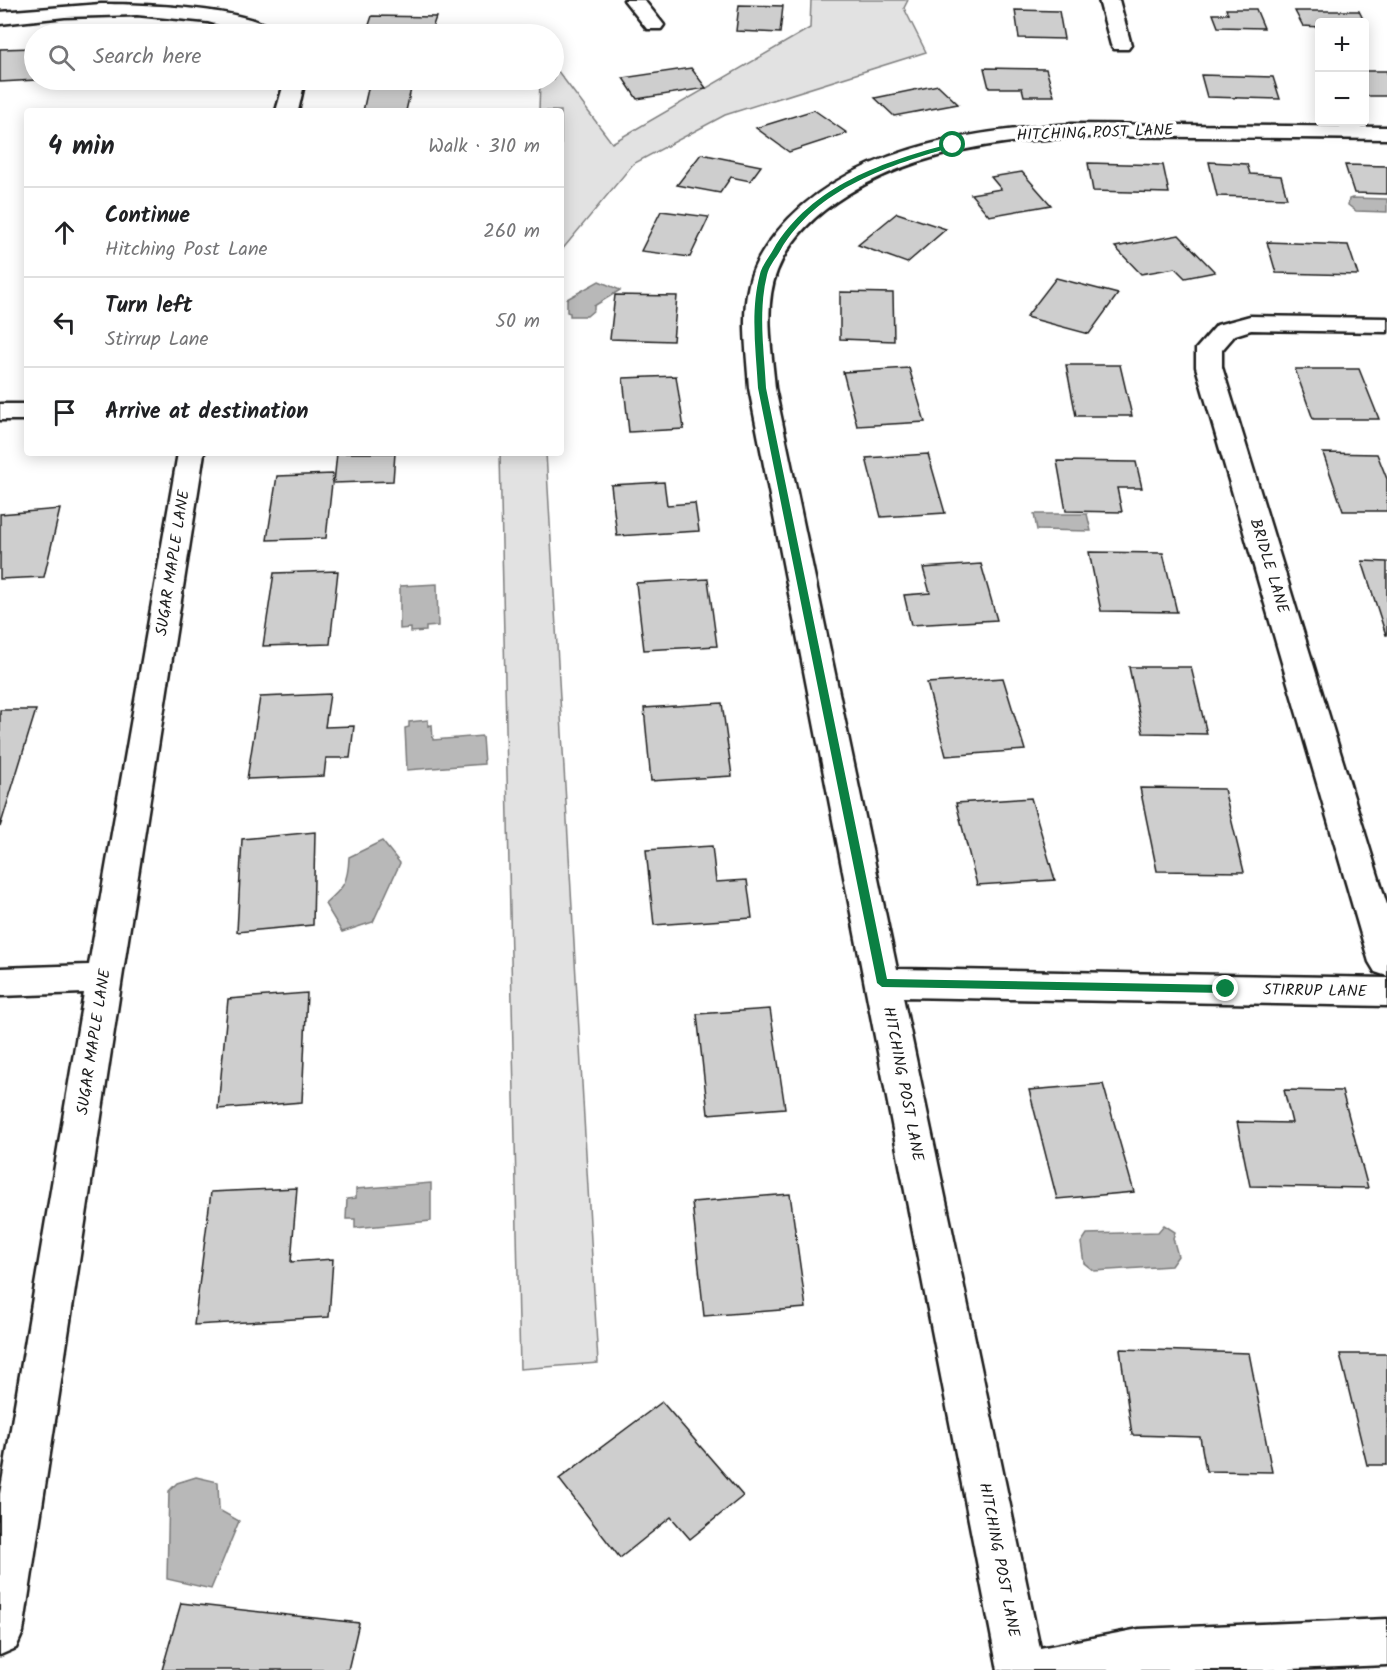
<!DOCTYPE html>
<meta charset="utf-8">
<style>
body{margin:0;font-family:Kalam,sans-serif;background:#f2f2f2;color:#202124}
.controls{position:absolute;right:18px;top:18px;display:grid;overflow:hidden;border-radius:6px;box-shadow:0 3px 15px #0003}
.controls button{width:54px;height:54px;display:grid;place-items:center;padding:0;border:0;border-bottom:2px solid #e0e0e0;background:#fff;color:#202124;font:30px sans-serif}
.stop{position:absolute;width:18px;height:18px;margin:-14px;border:4px solid #0b8043;border-radius:50%;background:#fff}
.stop.end{background:#0b8043;border-color:#fff;box-shadow:0 2px 6px #0008}
.list{margin:0;padding:0;list-style:none}
h2{display:flex;justify-content:space-between;align-items:center;height:78px;margin:0;padding:0 24px;font-size:26px}
h2 small{font-size:20px;font-weight:400;color:#757577}
.list li{display:grid;grid-template-columns:39px 1fr auto;gap:18px;align-items:center;box-sizing:border-box;height:90px;padding:0 24px;border-top:2px solid #e0e0e0}
.list b{display:block;font-size:22px;white-space:nowrap}
.list p{margin:0;font-size:20px;white-space:nowrap;color:#757577}
.list em{font-size:20px;font-style:normal;color:#757577}
.icon{flex:none;width:33px;height:33px;fill:none;stroke:currentColor;stroke-width:2;stroke-linecap:round;stroke-linejoin:round}
.map{position:relative;flex:none;width:1387px;height:1670px;overflow:hidden}
.search{position:absolute;background:#fff;box-shadow:0 3px 15px #0003;left:24px;top:24px;width:540px;height:66px;display:flex;align-items:center;gap:15px;box-sizing:border-box;padding:0 21px;border-radius:33px;color:#757577;font-size:22px}
.panel{position:absolute;background:#fff;box-shadow:0 3px 15px #0003;left:24px;top:108px;width:540px;height:348px;border-radius:6px}
.map>svg:first-child{display:block}
.green{fill:#e2e2e2;stroke:#7f7f7f;stroke-width:1.5}
.water{fill:#b8b8b8;stroke:#7a7a7a;stroke-width:1.5}
.building{fill:#cecece;stroke:#1c1c1c;stroke-width:1.5}
.lines{fill:none;stroke-linecap:round;stroke-linejoin:round}
.minor-casing{stroke:#1c1c1c;stroke-width:5}
.minor{fill:#fff;fill-rule:evenodd}
.route{fill:#0b8043}
.labels{text-anchor:middle;dominant-baseline:central;stroke-width:6;stroke-linejoin:round;paint-order:stroke}
.street-label{font-size:16px;fill:#1c1c1c;stroke:#fff}
</style>
<div class="map">
<svg width="1387" height="1670" viewBox="0 0 1387 1670">
<rect width="100%" height="100%" fill="#fff"/>
<filter id="ink" filterUnits="userSpaceOnUse"><feTurbulence type="fractalNoise" baseFrequency=".0167" numOctaves="2"/><feDisplacementMap in="SourceGraphic" scale="12" xChannelSelector="R" yChannelSelector="G"/><feConvolveMatrix kernelMatrix="1 2 1 2 8 2 1 2 1" color-interpolation-filters="sRGB"/></filter>
<g filter="url(#ink)">
<!-- green -->
<g class="green">
<path d="M811,0H908L904,8L926,52L725,115L633,164L561,251V111H539L540,80H554V66L612,143L810,28Z"/>
<path d="M500,453H546L598,1363L520,1369Z"/>
</g>
<!-- water -->
<g class="water">
<path d="M1352,198L1387,199V212L1356,211L1348,205L1349,199Z"/>
<path d="M599,281L620,290L594,306V310L587,316H570V313L567,312V299Z"/>
<path d="M1034,514H1087L1091,531L1037,530Z"/>
<path d="M437,584L438,626L426,627V631L411,632V628L400,629V586Z"/>
<path d="M428,720V726L432,725L433,740L482,736L484,764L407,770L405,728L409,727V722Z"/>
<path d="M382,841L400,863L373,922L342,932L325,904C344,887 348,883 349,857Z"/>
<path d="M431,1183V1221L355,1228V1219H346L347,1199L356,1198V1189Z"/>
<path d="M1164,1225L1175,1232L1173,1238L1178,1256L1171,1266L1094,1271L1084,1263L1081,1243L1087,1234L1158,1232Z"/>
<path d="M196,1477L218,1482L219,1510L239,1521L211,1589L167,1579L169,1491L177,1483Z"/>
</g>
<!-- building -->
<g class="building">
<path d="M739,5L783,6L780,33L736,31Z"/>
<path d="M1226,9H1256L1264,28L1218,27L1213,14H1228Z"/>
<path d="M1015,10L1059,11L1064,39L1019,38Z"/>
<path d="M1295,11H1359L1367,27H1364V22H1320V27L1303,26Z"/>
<path d="M372,16L436,17L430,34H366Z"/>
<path d="M34,48L36,80L0,82V49Z"/>
<path d="M691,68L706,88L637,99L623,78Z"/>
<path d="M984,68L1046,69L1054,96H1024L1022,88H989Z"/>
<rect x="1364" y="71" width="23" height="25"/>
<path d="M1201,75L1273,77L1280,99L1207,97Z"/>
<path d="M370,80H413L406,111H363Z"/>
<path d="M938,85L958,104L894,116L875,98Z"/>
<path d="M814,110L847,133L789,152L756,128Z"/>
<path d="M701,154L761,166L750,181L731,177L720,193L677,185Z"/>
<path d="M1209,162L1247,164L1250,174L1281,176L1287,198L1217,196Z"/>
<path d="M1088,163L1163,165L1169,193L1093,191Z"/>
<path d="M1345,165L1387,166V194L1354,193Z"/>
<path d="M1022,172L1051,205L989,216L971,194L1001,189L991,177Z"/>
<path d="M661,211L709,217L690,257L641,251Z"/>
<path d="M897,213L946,229L907,263L858,245Z"/>
<path d="M1179,235L1215,272L1185,278L1175,268L1141,274L1115,247Z"/>
<path d="M1267,242L1348,245L1358,275L1276,273Z"/>
<path d="M1056,278L1118,294L1089,334L1026,317Z"/>
<path d="M840,292L893,293L894,341L840,339Z"/>
<path d="M615,295L677,296L673,341L610,339Z"/>
<path d="M1066,365H1120L1132,416H1076Z"/>
<path d="M909,368L925,422L857,426L843,372Z"/>
<path d="M1295,369H1359L1379,419H1313Z"/>
<path d="M676,376L684,429L629,432L623,378Z"/>
<path d="M337,453H395L393,481L334,483Z"/>
<path d="M1323,453L1377,454L1387,479V511H1343Z"/>
<path d="M928,454L945,513L881,517L866,458Z"/>
<path d="M1057,461L1136,462L1142,488H1117L1122,512L1066,511Z"/>
<path d="M333,474L326,538L267,540L277,476Z"/>
<path d="M664,482L667,505L695,503L699,531L617,536L611,485Z"/>
<path d="M60,509L44,577L0,579V514Z"/>
<path d="M1089,552L1163,553L1177,612L1101,611Z"/>
<path d="M1362,561L1387,562V635H1386Z"/>
<path d="M981,564L997,620L911,625L904,595L930,593L923,568Z"/>
<path d="M338,571L330,644L263,646L274,573Z"/>
<path d="M708,579L717,646L644,650L636,583Z"/>
<path d="M1129,667H1191L1207,734L1143,733Z"/>
<path d="M1003,678L1025,750L946,756L927,683Z"/>
<path d="M330,694L325,727L354,726L350,758H326L324,776L247,779L260,697Z"/>
<path d="M722,703L732,776L651,781L644,708Z"/>
<path d="M0,710H36L0,827Z"/>
<path d="M1140,788L1224,789L1244,872L1157,871Z"/>
<path d="M1031,798L1055,880L977,885L956,803Z"/>
<path d="M315,832L313,925L237,932L242,839Z"/>
<path d="M712,846L716,882L747,880L752,918L654,925L646,850Z"/>
<path d="M307,993L302,1102L218,1109L228,999Z"/>
<path d="M770,1009L785,1108L708,1114L697,1014Z"/>
<path d="M1103,1084L1134,1192L1057,1199L1029,1090Z"/>
<path d="M1284,1090L1342,1091L1368,1188L1250,1186L1237,1122L1292,1123Z"/>
<path d="M297,1188L291,1262L333,1259L329,1317L194,1325L211,1192Z"/>
<path d="M790,1194L806,1308L704,1316L692,1202Z"/>
<path d="M1120,1349L1249,1353L1272,1472L1206,1471L1200,1437L1132,1435Z"/>
<path d="M1340,1354H1387V1465H1367Z"/>
<path d="M662,1402L743,1496L690,1539L671,1517L620,1558L559,1479Z"/>
<path d="M181,1603L359,1623L348,1670H162Z"/>
</g>
<g class="lines">
<defs>
<g id="minor">
<path d="M624,0H644L664,25L661,29H647Z"/>
<path d="M1099,0H1119L1131,45L1128,49H1114L1111,45Z"/>
<path d="M101,4C134,4 258,7 277,34H251L208,22L137,15L65,17L0,24V12Z"/>
<path d="M285,80H305L298,111H276Z"/>
<path d="M1072,124L1387,127V139C1325,138 1263,138 1201,137C1081,136 953,130 846,195C817,213 790,238 777,271C763,307 772,351 775,388L897,969L1387,978V1006L903,997L1040,1648L1139,1629L1387,1619V1665L1266,1670H998L749,388C747,354 741,317 749,284C753,265 765,247 777,232C846,148 969,131 1072,124Z"/>
<path d="M1250,316L1387,318V332L1251,330L1235,335L1222,350V367L1387,905V976L1375,972L1369,962L1196,367V349L1217,325Z"/>
<rect x="0" y="404" width="27" height="16"/>
<path d="M178,453H204L122,978L23,1632L16,1648L0,1655V1494L84,993L0,996V968L89,965Z"/>
</g>
</defs>
<!-- minor casing -->
<use href="#minor" class="minor-casing"/>
<!-- minor -->
<use href="#minor" class="minor"/>
</g>
</g>
<!-- route -->
<path class="route" d="M953,143L956,146C890,165 817,187 780,251C776,258 769,266 767,275C758,311 764,351 766,388L887,979L1226,985L1232,989L1226,993L882,987L877,983L758,388C756,351 750,311 760,274C762,266 769,257 773,250C811,185 885,161 953,143Z"/>
<g class="labels">
<!-- street labels -->
<g class="street-label">
<text transform="translate(1095 133) rotate(-2)">HITCHING POST LANE</text>
<text transform="translate(173 563) rotate(-81)">SUGAR MAPLE LANE</text>
<text transform="translate(1269 566) rotate(73)">BRIDLE LANE</text>
<text transform="translate(1315 991) rotate(1)">STIRRUP LANE</text>
<text transform="translate(94 1042) rotate(-81)">SUGAR MAPLE LANE</text>
<text transform="translate(903 1084) rotate(79)">HITCHING POST LANE</text>
<text transform="translate(999 1560) rotate(79)">HITCHING POST LANE</text>
</g>
</g>
</svg>
<div class="controls">
<button>+</button>
<button>−</button>
</div>
<div class="stop" style="left:953px;top:145px"></div>
<div class="stop end" style="left:1226px;top:989px"></div>
<div class="search"><svg class="icon" aria-label="search" viewBox="0 0 24 24"><circle cx="10" cy="10" r="6"/><path d="M15 15l6 6"/></svg>Search here</div>
<section class="panel">
<h2>4 min<small>Walk · 310 m</small></h2>
<ul class="list">
<li><svg class="icon" aria-label="ahead" viewBox="0 0 24 24"><path d="M12 20V5M6 11l6-6 6 6"/></svg><div><b>Continue</b><p>Hitching Post Lane</p></div><em>260 m</em></li>
<li><svg class="icon" aria-label="left" viewBox="0 0 24 24"><path d="M17 20v-9H6M10 6l-5 5 5 5"/></svg><div><b>Turn left</b><p>Stirrup Lane</p></div><em>50 m</em></li>
<li><svg class="icon" aria-label="arrive" viewBox="0 0 24 24"><path d="M6 21V4h12l-3 4 3 4H6"/></svg><div><b>Arrive at destination</b></div></li>
</ul>
</section>
</div>
